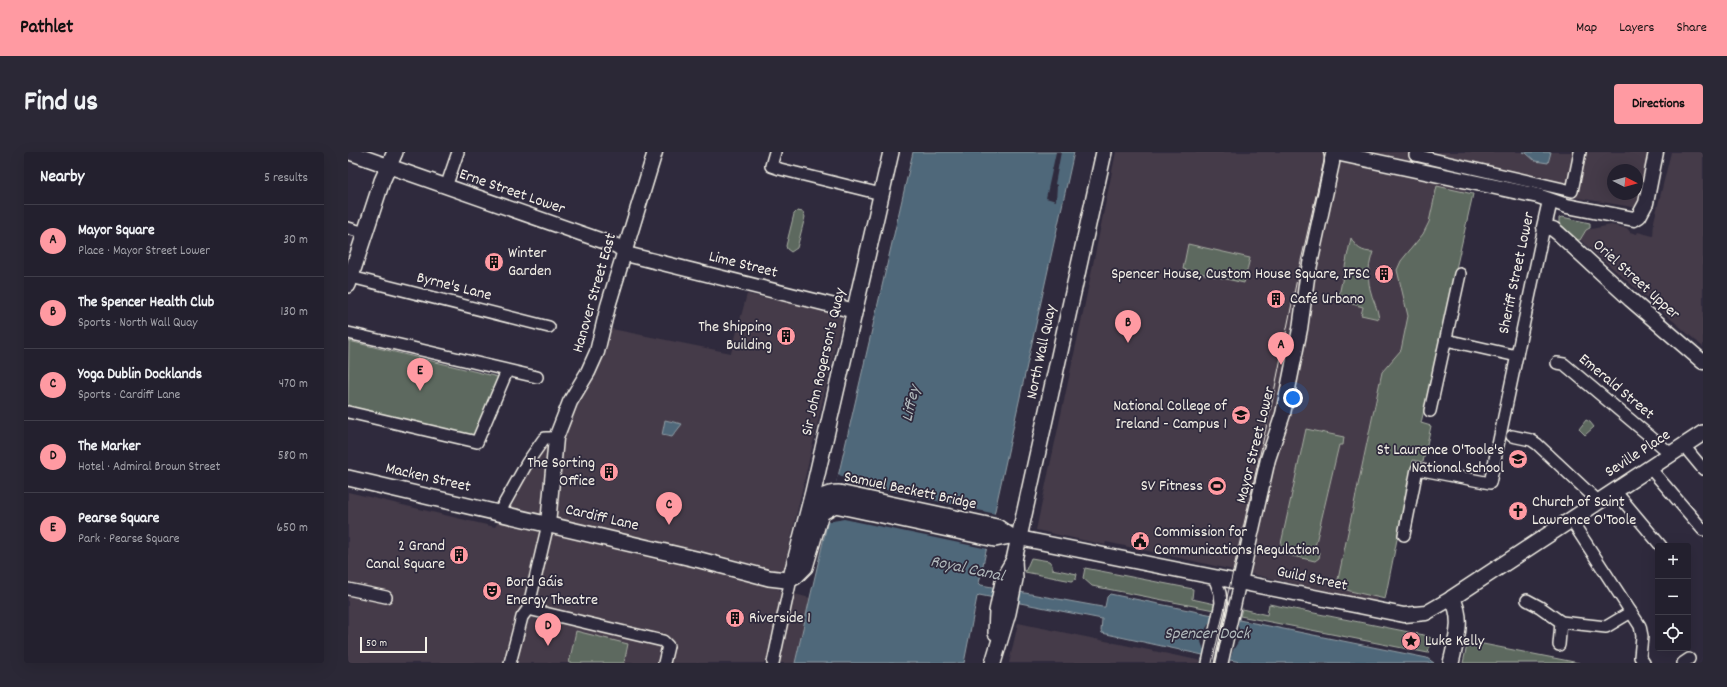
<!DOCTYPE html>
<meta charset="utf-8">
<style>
body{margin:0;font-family:Dekko,sans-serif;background:#2b2836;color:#f1f3f6}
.controls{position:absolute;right:12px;bottom:12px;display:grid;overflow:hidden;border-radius:4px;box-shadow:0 4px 16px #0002}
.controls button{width:36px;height:36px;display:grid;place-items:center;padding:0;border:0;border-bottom:1px solid #403e4a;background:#23202e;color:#f1f3f6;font:20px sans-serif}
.compass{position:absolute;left:1259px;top:12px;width:36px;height:36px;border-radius:50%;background:#23202e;box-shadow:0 4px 16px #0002;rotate:96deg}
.scale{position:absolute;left:12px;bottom:10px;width:67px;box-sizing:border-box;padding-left:4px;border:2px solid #f4f1e8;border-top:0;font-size:11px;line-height:14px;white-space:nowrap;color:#f4f1e8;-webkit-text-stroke:3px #2f2a3d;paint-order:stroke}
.you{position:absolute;left:945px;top:246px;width:14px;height:14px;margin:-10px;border:3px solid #fff;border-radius:50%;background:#1a73e8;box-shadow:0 0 0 6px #1a73e833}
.badge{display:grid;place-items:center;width:26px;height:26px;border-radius:50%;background:#ff9aa2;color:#111;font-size:13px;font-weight:700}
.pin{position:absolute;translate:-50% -33px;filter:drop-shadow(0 1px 2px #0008)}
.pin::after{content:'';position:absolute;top:21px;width:14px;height:12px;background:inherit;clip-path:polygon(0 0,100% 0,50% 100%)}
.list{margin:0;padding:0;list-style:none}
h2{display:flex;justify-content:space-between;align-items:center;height:52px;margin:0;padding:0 16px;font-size:17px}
h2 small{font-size:13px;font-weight:400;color:#a3a3aa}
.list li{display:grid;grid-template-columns:26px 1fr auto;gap:12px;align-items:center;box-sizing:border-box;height:72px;padding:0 16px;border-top:1px solid #403e4a}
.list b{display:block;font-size:15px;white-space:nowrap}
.list p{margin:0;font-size:13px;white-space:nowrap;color:#a3a3aa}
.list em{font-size:13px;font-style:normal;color:#a3a3aa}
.icon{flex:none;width:22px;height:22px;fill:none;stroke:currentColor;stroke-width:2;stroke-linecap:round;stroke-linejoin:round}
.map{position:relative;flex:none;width:1355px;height:511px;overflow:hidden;border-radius:4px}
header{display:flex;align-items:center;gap:24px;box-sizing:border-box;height:56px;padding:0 20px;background:#ff9aa2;color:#111}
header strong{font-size:19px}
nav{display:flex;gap:22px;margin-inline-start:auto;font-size:14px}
.intro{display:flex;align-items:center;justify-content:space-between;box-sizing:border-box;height:96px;padding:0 24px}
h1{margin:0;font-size:28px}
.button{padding:10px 18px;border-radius:4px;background:#ff9aa2;color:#111;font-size:14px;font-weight:700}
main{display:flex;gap:24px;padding:0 24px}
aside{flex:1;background:#23202e;border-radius:4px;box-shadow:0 4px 16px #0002}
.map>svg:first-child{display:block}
.built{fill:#443a48;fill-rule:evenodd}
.green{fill:#5d695e;stroke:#a8ada3}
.water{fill:#50687a;stroke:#929fa6}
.pier{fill:#2f2a3d}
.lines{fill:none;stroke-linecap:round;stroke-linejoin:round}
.minor-casing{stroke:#f4f1e8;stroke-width:14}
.tertiary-casing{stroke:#f4f1e8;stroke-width:17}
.secondary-casing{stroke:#f4f1e8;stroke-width:18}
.minor{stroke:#2f2a3d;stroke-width:11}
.tertiary{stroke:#2f2a3d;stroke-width:14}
.secondary{stroke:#2f2a3d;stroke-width:15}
.tram{stroke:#f4f1e8;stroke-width:1}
.labels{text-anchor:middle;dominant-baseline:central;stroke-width:3.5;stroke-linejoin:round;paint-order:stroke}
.street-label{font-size:16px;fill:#f4f1e8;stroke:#2f2a3d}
.poi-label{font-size:16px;fill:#f4f1e8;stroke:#2f2a3d;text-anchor:start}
.water-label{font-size:17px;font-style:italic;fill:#b2babc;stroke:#2f2a3d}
</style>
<header>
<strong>Pathlet</strong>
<nav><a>Map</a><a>Layers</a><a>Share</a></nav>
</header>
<div class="intro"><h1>Find us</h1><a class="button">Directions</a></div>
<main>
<aside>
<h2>Nearby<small>5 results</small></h2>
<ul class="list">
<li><span class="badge">A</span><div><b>Mayor Square</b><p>Place · Mayor Street Lower</p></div><em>30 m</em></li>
<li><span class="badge">B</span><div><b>The Spencer Health Club</b><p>Sports · North Wall Quay</p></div><em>130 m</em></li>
<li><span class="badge">C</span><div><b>Yoga Dublin Docklands</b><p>Sports · Cardiff Lane</p></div><em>470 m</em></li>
<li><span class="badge">D</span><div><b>The Marker</b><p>Hotel · Admiral Brown Street</p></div><em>580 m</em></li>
<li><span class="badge">E</span><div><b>Pearse Square</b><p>Park · Pearse Square</p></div><em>650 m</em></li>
</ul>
</aside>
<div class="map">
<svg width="1355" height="511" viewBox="0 0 1355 511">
<rect width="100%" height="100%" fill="#2f2a3d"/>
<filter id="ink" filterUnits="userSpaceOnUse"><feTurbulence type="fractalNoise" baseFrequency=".025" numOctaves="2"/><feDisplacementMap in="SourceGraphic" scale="8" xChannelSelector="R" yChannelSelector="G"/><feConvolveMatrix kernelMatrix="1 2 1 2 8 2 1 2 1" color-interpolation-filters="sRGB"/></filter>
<g filter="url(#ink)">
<!-- built -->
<g class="built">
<path d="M768,0H1303L1290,56L1128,29L1119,35L1028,450L818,403L758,390L757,393L688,378L736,156ZM1265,18H1289V42H1265Z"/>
<path d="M1323,0H1355V195L1232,88L1238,78L1263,73L1279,76L1282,80L1289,82L1290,80L1305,84L1306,69Z"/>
<path d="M399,142L491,162L494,166L431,438L462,446L447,511H0V340L147,375L251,199L259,176L383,201Z"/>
<path d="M670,471L864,511H661Z"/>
</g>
<!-- green -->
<g class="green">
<path d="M1089,34L1125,42L1073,271L1083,274L1075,310L1065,308L1037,447L1002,439L997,437L995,433L989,432L1034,220L1053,198L1060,164L1049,118L1053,109L1075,82L1081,70Z"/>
<path d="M449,59L455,60L457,65L449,96L443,100L439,97L438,94L446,62Z"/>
<path d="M1214,65L1242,71V76L1238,78L1232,88H1230L1211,71V66Z"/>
<path d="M1003,86C1008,96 1014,100 1025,100C1021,112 1019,124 1022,137C1024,147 1030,156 1031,167L1013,163L1015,155L990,148Z"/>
<path d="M840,92L902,106L896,131L835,117Z"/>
<path d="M1,189L150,225L126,284L0,254Z"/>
<path d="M1238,268L1242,270L1246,275L1237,283L1231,277Z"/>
<path d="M958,277L996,285L995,293H991L966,399L972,400L971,406L967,409L931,401Z"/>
<path d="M683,406L701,409L704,413V417L729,422L728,427L724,429L677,420Z"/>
<path d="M737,416L845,437L844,447L867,452L866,458L744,434L735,426Z"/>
<path d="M921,452L1076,483L1083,486L1080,501L892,464L894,457L919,463Z"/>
<path d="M228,479L280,492L276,511H221Z"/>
<path d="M1120,489L1231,511H1115Z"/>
</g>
<!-- water -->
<g class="water">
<path d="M565,0H726L631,431L633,433L754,455H757L759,445L762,442L865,463L867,455L892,461L891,468L1079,506L1086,511H897L882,508L881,511H853L855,503L754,481L753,479L754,467L631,443L629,445L616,511H447Z"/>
<path d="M1174,0H1203L1200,11L1187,9L1178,1Z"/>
<path d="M317,268L334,272L324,285L314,283Z"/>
</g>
<!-- pier -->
<g class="pier">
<path d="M708,0H713L707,32L709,33L708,49L698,46Z"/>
<path d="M490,322L503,330L648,362L640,397L496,367L479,370Z"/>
<path d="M867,455L892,461L890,474L894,484L885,498L881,511H853L856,498L853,490V484L862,470Z"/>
</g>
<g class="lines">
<defs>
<g id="minor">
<path d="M427,0L423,14L432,17L533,42"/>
<path d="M1067,3L1224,39L1232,0"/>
<path d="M98,35L110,0"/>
<path d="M0,76L17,81"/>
<path d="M3,125L201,175"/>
<path d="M0,181L189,225"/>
<path d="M1098,188L1169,204"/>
<path d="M1209,211L1216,212L1323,302"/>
<path d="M1082,259L1112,122"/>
<path d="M0,260L129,290L159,219"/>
<path d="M1164,284L1183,288L1189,292L1251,350"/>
<path d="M1336,294L1355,317"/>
<path d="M1302,316L1355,378"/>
<path d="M1267,339L1313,394"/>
<path d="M151,361L179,311L195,288L197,286H208"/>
<path d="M1223,368L1292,474L1294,484L1292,505L1296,511"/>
<path d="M1056,383L1069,317L1142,331L1196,75"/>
<path d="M0,437L38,445"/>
<path d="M1179,448L1192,455L1213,470L1258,475L1283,460"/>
<path d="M180,457L315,489L320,494L316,511"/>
<path d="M1211,493L1213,470"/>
<path d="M162,511L174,465L180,457L200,372"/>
<path d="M425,511L443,427"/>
<path d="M860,511L873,451L872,441L866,425"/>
<path d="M874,511L892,430"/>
<path d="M1335,511L1341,507"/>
</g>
<g id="tertiary">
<path d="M0,0L269,94L282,103L507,159"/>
<path d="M983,0L1190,44L1219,54L1286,67L1291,64L1298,51L1308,0"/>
<path d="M1202,49L1196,75L1205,77L1210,81L1283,148L1355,210"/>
<path d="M200,372L208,286L222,250L240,220L249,200L260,154L307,0"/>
<path d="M671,386L1056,463L1078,461L1104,446"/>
<path d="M892,430L920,307L935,262L952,177L959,126L984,11V0"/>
</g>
<g id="secondary">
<path d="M0,133L34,29L47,0"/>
<path d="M0,326L352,408L421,426L438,428L447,425L457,415L473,361L487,353L647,387L662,384L671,386"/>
<path d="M461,359C468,347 477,341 491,341L649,375L662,384"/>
<path d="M443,425L465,340L543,0"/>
<path d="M648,481L649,459L656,425L666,408"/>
<path d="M645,511L660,461L667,427L666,408L756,0"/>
<path d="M1103,511C1108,488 1116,467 1104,446L1355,281"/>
</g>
</defs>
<!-- minor casing -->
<use href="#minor" class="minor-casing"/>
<!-- tertiary casing -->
<use href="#tertiary" class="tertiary-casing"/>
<!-- secondary casing -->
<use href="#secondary" class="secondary-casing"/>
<!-- minor -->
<use href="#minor" class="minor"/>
<!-- tertiary -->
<use href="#tertiary" class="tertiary"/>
<!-- secondary -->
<use href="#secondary" class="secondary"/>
<!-- tram -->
<path class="tram" d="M864,511L924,250L950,122L978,0"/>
</g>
</g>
<!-- icons -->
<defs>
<symbol id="building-disc" viewBox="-11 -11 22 22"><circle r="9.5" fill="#ff9aa2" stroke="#2f2a3d"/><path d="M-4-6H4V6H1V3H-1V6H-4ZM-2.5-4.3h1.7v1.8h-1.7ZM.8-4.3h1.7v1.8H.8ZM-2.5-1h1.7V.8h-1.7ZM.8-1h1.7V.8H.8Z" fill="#111"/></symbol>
<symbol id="university-disc" viewBox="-11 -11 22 22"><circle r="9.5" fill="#ff9aa2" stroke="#2f2a3d"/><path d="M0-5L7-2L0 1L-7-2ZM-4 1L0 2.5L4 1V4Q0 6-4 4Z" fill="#111"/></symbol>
<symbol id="school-disc" viewBox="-11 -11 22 22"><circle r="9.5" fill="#ff9aa2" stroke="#2f2a3d"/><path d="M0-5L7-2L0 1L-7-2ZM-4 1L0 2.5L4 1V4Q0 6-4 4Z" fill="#111"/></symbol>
<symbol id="stadium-disc" viewBox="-11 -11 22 22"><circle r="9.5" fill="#ff9aa2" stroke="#2f2a3d"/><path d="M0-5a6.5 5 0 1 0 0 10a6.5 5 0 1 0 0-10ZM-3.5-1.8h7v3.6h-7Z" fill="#111"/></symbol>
<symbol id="church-disc" viewBox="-11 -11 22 22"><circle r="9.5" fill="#ff9aa2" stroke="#2f2a3d"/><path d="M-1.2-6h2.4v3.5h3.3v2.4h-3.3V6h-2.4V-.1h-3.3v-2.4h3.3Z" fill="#111"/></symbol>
<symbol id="civic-disc" viewBox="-11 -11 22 22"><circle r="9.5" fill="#ff9aa2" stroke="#2f2a3d"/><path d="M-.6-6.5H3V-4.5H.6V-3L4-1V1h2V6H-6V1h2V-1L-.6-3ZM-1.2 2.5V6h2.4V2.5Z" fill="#111"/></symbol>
<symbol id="theatre-disc" viewBox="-11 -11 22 22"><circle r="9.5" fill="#ff9aa2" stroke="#2f2a3d"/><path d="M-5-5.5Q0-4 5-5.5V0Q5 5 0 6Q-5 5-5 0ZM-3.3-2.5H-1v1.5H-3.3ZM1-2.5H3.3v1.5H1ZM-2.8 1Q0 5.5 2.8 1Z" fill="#111"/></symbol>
<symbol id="sight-disc" viewBox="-11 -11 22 22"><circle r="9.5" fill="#ff9aa2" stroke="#2f2a3d"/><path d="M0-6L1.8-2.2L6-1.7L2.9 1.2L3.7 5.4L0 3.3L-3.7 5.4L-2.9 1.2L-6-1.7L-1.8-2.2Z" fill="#111"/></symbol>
</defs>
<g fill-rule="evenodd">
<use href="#building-disc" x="135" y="99" width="22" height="22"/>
<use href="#building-disc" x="1025" y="111" width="22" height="22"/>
<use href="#building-disc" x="917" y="136" width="22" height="22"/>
<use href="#building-disc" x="427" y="173" width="22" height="22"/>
<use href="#university-disc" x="882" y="252" width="22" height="22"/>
<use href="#school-disc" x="1159" y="296" width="22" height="22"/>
<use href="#building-disc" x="250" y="309" width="22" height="22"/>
<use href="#stadium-disc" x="858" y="323" width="22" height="22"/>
<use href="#church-disc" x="1159" y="348" width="22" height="22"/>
<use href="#civic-disc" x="781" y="378" width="22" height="22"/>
<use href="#building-disc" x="100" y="392" width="22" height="22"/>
<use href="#theatre-disc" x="133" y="428" width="22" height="22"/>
<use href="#building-disc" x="376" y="455" width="22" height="22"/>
<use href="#sight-disc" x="1052" y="478" width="22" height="22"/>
</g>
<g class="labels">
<!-- street labels -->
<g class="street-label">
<text transform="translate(164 40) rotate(19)">Erne Street Lower</text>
<text transform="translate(395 113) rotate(14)">Lime Street</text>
<text transform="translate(1169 121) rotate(-78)">Sheriff Street Lower</text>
<text transform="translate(1288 128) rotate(42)">Oriel Street Upper</text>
<text transform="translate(106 135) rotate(14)">Byrne's Lane</text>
<text transform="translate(247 141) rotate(-74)">Hanover Street East</text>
<text transform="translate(694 200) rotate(-78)">North Wall Quay</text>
<text transform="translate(476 210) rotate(-77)">Sir John Rogerson's Quay</text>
<text transform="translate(1268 235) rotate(40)">Emerald Street</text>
<text transform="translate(908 293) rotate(-76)">Mayor Street Lower</text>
<text transform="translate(1290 302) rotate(-33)">Seville Place</text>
<text transform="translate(80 326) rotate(13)">Macken Street</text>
<text transform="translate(562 339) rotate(12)">Samuel Beckett Bridge</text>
<text transform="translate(254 366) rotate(13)">Cardiff Lane</text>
<text transform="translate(964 427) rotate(12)">Guild Street</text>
</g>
<!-- poi labels -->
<g class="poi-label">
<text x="160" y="101">Winter<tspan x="160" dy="18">Garden</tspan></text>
<text x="1022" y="122" text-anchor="end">Spencer House, Custom House Square, IFSC</text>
<text x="942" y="147">Café Urbano</text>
<text x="424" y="175" text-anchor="end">The Shipping<tspan x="424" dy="18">Building</tspan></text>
<text x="879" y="254" text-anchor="end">National College of<tspan x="879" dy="18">Ireland - Campus 1</tspan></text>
<text x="1156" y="298" text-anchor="end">St Laurence O'Toole's<tspan x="1156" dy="18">National School</tspan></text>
<text x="247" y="311" text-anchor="end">The Sorting<tspan x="247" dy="18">Office</tspan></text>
<text x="855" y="334" text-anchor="end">SV Fitness</text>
<text x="1184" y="350">Church of Saint<tspan x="1184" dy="18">Lawrence O'Toole</tspan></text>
<text x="806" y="380">Commission for<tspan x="806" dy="18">Communications Regulation</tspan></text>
<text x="97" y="394" text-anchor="end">2 Grand<tspan x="97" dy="18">Canal Square</tspan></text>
<text x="158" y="430">Bord Gáis<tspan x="158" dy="18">Energy Theatre</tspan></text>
<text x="401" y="466">Riverside 1</text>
<text x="1077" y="489">Luke Kelly</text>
</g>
<!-- water labels -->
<g class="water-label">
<text transform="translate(564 252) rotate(-77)">Liffey</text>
<text transform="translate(619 418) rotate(12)">Royal Canal</text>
<text x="859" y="483">Spencer Dock</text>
</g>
</g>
</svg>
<div class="controls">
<button>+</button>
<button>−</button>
<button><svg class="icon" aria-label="locate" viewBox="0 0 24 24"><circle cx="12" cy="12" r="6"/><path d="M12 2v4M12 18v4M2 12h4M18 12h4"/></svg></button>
</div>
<svg class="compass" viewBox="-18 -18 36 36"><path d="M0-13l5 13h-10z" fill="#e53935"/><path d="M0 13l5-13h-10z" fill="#a3a3aa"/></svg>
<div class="scale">50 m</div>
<div class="you"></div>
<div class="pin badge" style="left:933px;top:213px">A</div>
<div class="pin badge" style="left:780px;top:191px">B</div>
<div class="pin badge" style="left:321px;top:373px">C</div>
<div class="pin badge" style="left:200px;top:494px">D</div>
<div class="pin badge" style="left:72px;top:239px">E</div>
</div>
</main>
